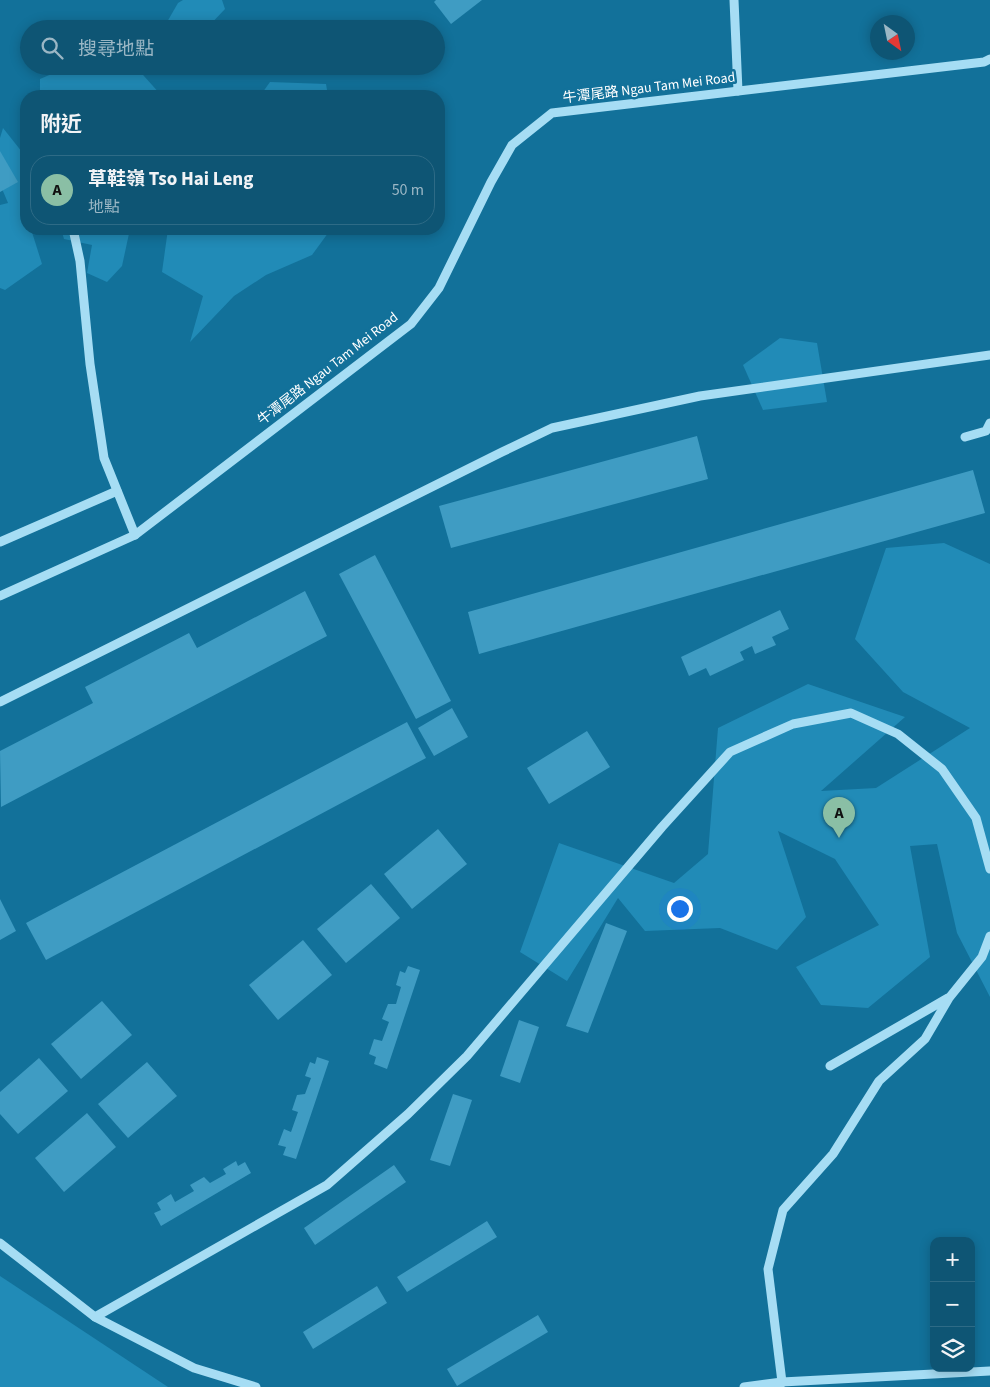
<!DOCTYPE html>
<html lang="zh-TW">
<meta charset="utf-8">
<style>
body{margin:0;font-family:"Source Sans 3","Noto Sans TC",sans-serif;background:#175b79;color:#f1f3f6}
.controls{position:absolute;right:15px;bottom:15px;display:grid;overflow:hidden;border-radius:10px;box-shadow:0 2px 12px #0003}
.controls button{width:45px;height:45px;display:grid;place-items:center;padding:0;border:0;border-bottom:1px solid #2e6b86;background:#0e5574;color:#f1f3f6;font:25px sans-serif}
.compass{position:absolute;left:870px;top:15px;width:45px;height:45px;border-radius:50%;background:#0e5574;box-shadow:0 2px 12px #0003;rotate:147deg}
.you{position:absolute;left:679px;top:908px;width:18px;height:18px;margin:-12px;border:4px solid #fff;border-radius:50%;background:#1a73e8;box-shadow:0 0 0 8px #1a73e833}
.badge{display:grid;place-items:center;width:32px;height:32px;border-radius:50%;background:#8abfa5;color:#111;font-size:16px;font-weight:700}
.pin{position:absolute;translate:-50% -41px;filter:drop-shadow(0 1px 2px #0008)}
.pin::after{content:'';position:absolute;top:26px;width:18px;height:15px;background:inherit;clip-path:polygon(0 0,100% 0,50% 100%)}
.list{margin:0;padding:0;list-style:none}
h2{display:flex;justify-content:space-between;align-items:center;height:65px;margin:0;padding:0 20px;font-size:21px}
h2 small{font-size:16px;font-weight:400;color:#9bb7c5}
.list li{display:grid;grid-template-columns:32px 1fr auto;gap:15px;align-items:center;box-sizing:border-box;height:70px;margin:0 10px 10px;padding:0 10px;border:1px solid #2e6b86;border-radius:20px}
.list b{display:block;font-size:19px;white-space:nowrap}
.list p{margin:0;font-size:16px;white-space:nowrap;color:#9bb7c5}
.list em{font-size:16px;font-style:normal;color:#9bb7c5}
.icon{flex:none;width:28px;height:28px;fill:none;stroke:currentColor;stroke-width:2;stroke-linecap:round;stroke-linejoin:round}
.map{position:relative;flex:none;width:990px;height:1387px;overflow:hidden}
.search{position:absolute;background:#0e5574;box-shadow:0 2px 12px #0003;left:20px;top:20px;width:425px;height:55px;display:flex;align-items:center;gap:12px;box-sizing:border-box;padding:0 18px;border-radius:28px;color:#9bb7c5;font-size:19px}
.panel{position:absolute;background:#0e5574;box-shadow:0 2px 12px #0003;left:20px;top:90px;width:425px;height:145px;border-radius:20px}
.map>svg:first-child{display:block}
.green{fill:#218bb7}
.building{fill:#3f9cc3}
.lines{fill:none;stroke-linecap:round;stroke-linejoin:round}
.minor{stroke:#a6ddf4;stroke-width:9}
.labels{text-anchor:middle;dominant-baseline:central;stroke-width:5;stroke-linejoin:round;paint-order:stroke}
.street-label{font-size:14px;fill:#fff;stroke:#12719a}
</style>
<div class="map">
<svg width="990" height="1387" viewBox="0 0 990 1387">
<rect width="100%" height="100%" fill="#12719a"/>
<!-- green -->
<g class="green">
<path d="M183,0H222L225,9L206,29H163L178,3Z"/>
<path d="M70,66H135L161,95L40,96V79Z"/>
<path d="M270,82L326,84L328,96H260Z"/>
<path d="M3,128L26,157V229H31L42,264L5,290L0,288V205L8,203L0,184V138Z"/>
<path d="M61,229H130L122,266L107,282L87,273L92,245L64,239Z"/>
<path d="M168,229H331L312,255L266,275L234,296L190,342L203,296L162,272Z"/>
<path d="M780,338L817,343L827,402L763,410L743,365Z"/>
<path d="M944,543L990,564V997L957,933L937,844L910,846L930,957L868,1008L821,1005L796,967L879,925L835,859L778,831L806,917L777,950L720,928L645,931L618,898L567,981L520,952L559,843L674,883L708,854L718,728L808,684L905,717L821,791L876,788L970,728L903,692L855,639L886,548Z"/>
<path d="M0,1276L168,1387H0Z"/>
</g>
<!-- building -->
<g class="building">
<path d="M436,0H482L451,24L434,2Z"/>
<path d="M0,151L18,182L0,192Z"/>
<path d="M697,436L708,479L451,548L439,506Z"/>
<path d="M973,470L985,513L479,654L468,612Z"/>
<path d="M375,555L451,701L416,719L339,574Z"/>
<path d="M305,591L327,636L1,807L0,751L93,703L85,687L189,633L197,648Z"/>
<path d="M780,610L789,629L772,637L776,645L755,654L752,646L740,652L744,660L710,676L706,668L689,676L681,657Z"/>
<path d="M452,708L468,737L434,756L418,728Z"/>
<path d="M407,722L426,758L46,960L26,923Z"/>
<path d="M587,731L610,767L549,804L527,768Z"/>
<path d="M438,829L467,864L412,909L384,874Z"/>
<path d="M371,884L400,918L346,963L317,929Z"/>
<path d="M0,899L16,931L0,940Z"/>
<path d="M606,923L627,931L588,1033L566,1026Z"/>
<path d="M303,940L332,975L278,1020L249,985Z"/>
<path d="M408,966L420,970L387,1069L374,1064L376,1057L369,1054L374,1039L382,1041L389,1022L382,1019L388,1004H396L401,987L396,985L400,971L405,973Z"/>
<path d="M102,1001L132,1035L81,1079L51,1044Z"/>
<path d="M519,1020L539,1027L520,1083L500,1076Z"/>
<path d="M317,1057L329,1061L296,1159L283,1155L286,1147L278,1145L284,1129L291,1132L298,1112L292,1110L297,1095L305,1094L311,1078L305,1076L310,1062L315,1064Z"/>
<path d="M39,1058L68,1091L18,1134L0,1114V1092Z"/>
<path d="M147,1062L177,1096L128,1138L98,1104Z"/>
<path d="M453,1094L472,1100L450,1166L430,1160Z"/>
<path d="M87,1113L116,1147L64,1192L35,1158Z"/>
<path d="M236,1161L238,1166L245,1162L251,1173L161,1226L154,1213L161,1210L157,1203L171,1194L175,1202L194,1191L190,1185L204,1177L210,1183L226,1174L223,1169Z"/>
<path d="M394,1165L406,1182L315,1245L304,1228Z"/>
<path d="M487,1221L497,1237L407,1292L397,1277Z"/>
<path d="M377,1286L387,1303L313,1349L303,1332Z"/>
<path d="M538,1315L548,1332L457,1386L447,1369Z"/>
</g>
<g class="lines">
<!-- minor -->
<g class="minor">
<path d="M734,0L738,91"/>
<path d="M73,229L80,261L90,364L104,458L135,535"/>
<path d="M965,437L986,431L990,423"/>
<path d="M0,542L117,491"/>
<path d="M0,596L135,535L411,324L439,288L491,182L512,145L552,113L984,62L990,59"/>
<path d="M0,702L502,452L552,428L700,396L990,355"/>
<path d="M830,1066L948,998"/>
<path d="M0,1243L95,1317L194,1368L256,1387"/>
<path d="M95,1317L327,1185L408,1114L467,1056L662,827L730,752L793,724L851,713L898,734L942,769L976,818L990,869"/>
<path d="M744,1387L782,1382L990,1371"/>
<path d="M779,1387L782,1382L768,1269L783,1210L833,1154L879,1081L925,1039L949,998L982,957L990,936"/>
</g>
</g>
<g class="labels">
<!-- street labels -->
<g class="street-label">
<text transform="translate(649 88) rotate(-7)">牛潭尾路 Ngau Tam Mei Road</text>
<text transform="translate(328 369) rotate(-38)">牛潭尾路 Ngau Tam Mei Road</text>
</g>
</g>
</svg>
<div class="controls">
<button>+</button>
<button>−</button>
<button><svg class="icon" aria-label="layers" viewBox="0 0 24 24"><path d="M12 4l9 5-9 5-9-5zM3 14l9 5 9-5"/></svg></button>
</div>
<svg class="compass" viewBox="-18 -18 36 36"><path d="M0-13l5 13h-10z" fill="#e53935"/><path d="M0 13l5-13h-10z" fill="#9bb7c5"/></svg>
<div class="you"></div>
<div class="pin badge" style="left:839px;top:838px">A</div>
<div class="search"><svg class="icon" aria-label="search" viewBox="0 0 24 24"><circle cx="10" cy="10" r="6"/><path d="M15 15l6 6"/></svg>搜尋地點</div>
<section class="panel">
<h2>附近<small></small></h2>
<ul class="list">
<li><span class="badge">A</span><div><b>草鞋嶺 Tso Hai Leng</b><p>地點</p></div><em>50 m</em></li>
</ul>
</section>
</div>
